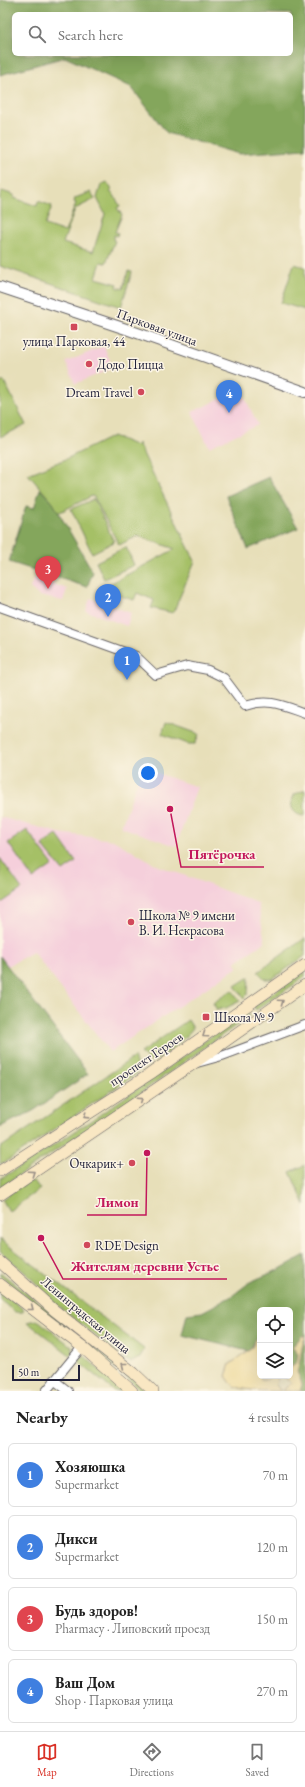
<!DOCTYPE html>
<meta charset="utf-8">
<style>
body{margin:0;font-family:"EB Garamond",serif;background:#f6f6f6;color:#222}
.controls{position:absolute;right:12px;bottom:12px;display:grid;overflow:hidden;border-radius:6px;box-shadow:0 4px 16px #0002}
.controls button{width:36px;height:36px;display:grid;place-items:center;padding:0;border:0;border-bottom:1px solid #e0e0e0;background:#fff;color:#222;font:20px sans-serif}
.scale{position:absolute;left:12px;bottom:10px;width:68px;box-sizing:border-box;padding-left:4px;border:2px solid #22223b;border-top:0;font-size:11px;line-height:14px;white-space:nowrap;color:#22223b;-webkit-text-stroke:3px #fcf5e5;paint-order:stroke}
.you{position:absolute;left:148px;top:773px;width:14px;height:14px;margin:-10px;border:3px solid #fff;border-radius:50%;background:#1a73e8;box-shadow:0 0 0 6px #1a73e833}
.badge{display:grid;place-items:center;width:26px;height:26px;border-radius:50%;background:#d93025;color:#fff;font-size:13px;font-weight:700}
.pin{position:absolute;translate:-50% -33px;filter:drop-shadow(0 1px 2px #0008)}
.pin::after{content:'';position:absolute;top:21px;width:14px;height:12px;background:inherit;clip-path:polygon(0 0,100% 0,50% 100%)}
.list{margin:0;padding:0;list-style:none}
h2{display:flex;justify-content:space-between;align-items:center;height:52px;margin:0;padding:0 16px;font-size:17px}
h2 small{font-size:13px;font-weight:400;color:#767676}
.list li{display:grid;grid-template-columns:26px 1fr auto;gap:12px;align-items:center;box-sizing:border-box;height:64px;margin:0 8px 8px;padding:0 8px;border:1px solid #e0e0e0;border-radius:6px}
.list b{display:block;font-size:15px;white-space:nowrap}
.list p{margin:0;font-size:13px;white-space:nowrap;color:#767676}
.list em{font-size:13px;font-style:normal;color:#767676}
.icon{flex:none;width:22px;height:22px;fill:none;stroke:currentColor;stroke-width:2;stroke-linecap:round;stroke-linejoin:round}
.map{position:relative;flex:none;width:305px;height:1391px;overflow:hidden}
.search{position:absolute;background:#fff;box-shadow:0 4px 16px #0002;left:12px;right:12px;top:12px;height:44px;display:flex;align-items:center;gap:10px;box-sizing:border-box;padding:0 14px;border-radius:6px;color:#767676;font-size:15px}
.sheet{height:340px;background:#fff}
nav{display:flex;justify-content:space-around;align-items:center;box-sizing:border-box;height:56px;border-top:1px solid #e0e0e0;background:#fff;font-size:11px;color:#767676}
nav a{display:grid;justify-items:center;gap:2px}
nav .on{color:#d93025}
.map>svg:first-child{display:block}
.built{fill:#f5cfdb}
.green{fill:#a5c066;stroke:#647150}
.forest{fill:#84a65b;stroke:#53644b;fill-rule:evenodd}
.sand{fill:#eeda9e;stroke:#887e6c}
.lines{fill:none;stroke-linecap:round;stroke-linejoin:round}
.minor-casing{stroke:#676467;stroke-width:10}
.tertiary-casing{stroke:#676467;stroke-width:12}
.secondary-casing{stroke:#676467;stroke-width:12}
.minor{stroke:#fff;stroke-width:8}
.tertiary{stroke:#fff;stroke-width:10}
.secondary{stroke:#f9e7c3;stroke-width:11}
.oneway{stroke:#988e86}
.poi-dot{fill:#d1495b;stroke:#fcf5e5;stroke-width:1.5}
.labels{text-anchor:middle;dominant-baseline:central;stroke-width:3;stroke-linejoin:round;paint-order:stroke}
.street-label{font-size:13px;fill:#22223b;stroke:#fcf5e5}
.poi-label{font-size:13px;fill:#22223b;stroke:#fcf5e5;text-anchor:start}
.leader{fill:none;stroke:#c2185b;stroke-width:1.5}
.callout-dot{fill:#c2185b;stroke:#fcf5e5;stroke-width:1.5}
.callout-label{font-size:14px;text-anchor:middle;font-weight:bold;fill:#c2185b;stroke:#fcf5e5;stroke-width:3;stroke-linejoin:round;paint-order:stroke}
</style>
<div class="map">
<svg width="305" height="1391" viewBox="0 0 305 1391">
<rect width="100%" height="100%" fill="#fcf5e5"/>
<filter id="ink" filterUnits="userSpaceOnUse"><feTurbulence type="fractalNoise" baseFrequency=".025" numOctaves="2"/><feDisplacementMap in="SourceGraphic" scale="8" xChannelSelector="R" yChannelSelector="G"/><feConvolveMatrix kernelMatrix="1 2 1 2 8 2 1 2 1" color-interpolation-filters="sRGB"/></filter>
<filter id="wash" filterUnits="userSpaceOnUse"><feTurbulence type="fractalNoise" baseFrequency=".012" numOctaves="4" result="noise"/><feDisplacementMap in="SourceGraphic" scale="16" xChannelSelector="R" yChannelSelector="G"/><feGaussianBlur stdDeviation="0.9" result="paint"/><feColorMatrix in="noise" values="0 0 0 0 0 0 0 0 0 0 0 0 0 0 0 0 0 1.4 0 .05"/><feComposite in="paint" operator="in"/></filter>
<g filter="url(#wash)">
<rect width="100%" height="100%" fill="#e7dfb9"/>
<!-- built -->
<g class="built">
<path d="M104,346L113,368L75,384L66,362Z"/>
<path d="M241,389L258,425L209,447L192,412Z"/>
<path d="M34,577L67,589L63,601L39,596L30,588Z"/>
<path d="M90,598L131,613L127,626L86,611Z"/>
<path d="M142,768L197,787L176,846L121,827Z"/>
<path d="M0,817L60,833L113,840L159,866L258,903L265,942L235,962L238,967L110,1052L33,952L8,966L0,956Z"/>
</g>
<!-- green -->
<g class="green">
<path d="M107,182L112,190L110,192L114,195L120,206L117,208L122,215L115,232L118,233L117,236L114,235L113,240L115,241L106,263L101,262L96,278L118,284L117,287L123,289L128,271L132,272L121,307L0,266V195L2,191L14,195V198L37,206L38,201L52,206L45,225L65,232L76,203L74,202L75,198L91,192L95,199L75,209L63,243L93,252L105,214L97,198L101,185Z"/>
<path d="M294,264L305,267V310L281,303Z"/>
<path d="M4,381L26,425L0,437V383Z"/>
<path d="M113,436L137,446L138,443L195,561L173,613L151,608L154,600L137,593L134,600L108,592L104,587L175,549L138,536L119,545L94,497L92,496L58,513L53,503L28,474L66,459Z"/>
<path d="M94,499L114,542L92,553L71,509Z"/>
<path d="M126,547L134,565L104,579L96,562Z"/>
<path d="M166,722L199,734L195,744H188L162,734Z"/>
<path d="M305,790V816H304C292,815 288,804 295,794Z"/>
<path d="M27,830L53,865L33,879L8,843Z"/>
<path d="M57,835L76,862L63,871L42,845Z"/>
<path d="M0,858L22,889L0,904Z"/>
<path d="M305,938V956L272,979H265L258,972Z"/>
<path d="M305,971V977L256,1010L254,1006Z"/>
<path d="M249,977L248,994L244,998L235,986Z"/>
<path d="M232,990L240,1001L226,1008L217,1010L213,1003Z"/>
<path d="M246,1012L249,1016L126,1103L0,1188V1179C85,1128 165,1069 246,1012Z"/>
<path d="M188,1020L193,1028C181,1042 168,1055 151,1062L140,1053Z"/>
<path d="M134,1057L137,1066L136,1074L9,1160L0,1164V1148Z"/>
<path d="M305,1165V1205L290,1172Z"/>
<path d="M34,1181L40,1189L9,1211L2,1199L28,1182Z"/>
<path d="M0,1239L144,1349L140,1358L131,1362L126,1360L58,1306L29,1276L0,1251Z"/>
<path d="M0,1272L131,1376L146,1391H141L128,1378L0,1276Z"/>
<path d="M0,1290L24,1310L23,1312H15L0,1300Z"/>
<path d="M32,1321H39L44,1325L72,1347L73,1352L70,1355L27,1322Z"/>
<path d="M84,1356L124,1391H114L76,1360L79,1357Z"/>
</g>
<!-- forest -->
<g class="forest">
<path d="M0,0H305V149L239,154L167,133L131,87L65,57L0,75ZM14,14H291V54H14Z"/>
<path d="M269,477L298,528L248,549L226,496Z"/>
<path d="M40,489L53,503L93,572L87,587L9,562L26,506L34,508Z"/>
<path d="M0,956L88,1074L33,1111L0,1127Z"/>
<path d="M305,1255V1337L303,1335L292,1347L298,1354L297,1361L290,1369V1310H260V1338L256,1339L251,1349L248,1351L182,1335L187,1314L202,1312L232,1296L250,1282L280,1269Z"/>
<path d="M305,1338V1391H300L302,1384L297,1372C301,1360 300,1350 305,1338Z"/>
</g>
<!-- sand -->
<g class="sand">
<path d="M303,1335L305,1338C300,1350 301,1360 297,1372L302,1384L300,1391H282L291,1383L283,1376H290V1369L297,1361L298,1354L292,1347Z"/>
<path d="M260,1338V1376L261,1379L267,1380L271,1376H278L276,1385L281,1391C267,1391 245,1391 234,1386C231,1384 228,1379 226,1376L230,1364L251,1349L256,1339Z"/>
</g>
</g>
<g filter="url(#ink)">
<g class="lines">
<defs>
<g id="minor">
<path d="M0,607L136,656L156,675L187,666L208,670L224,678L245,706C269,698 282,705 305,713"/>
<path d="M197,1063L222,1056L305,1025"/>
<path d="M54,1380L68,1391"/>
<path d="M46,1391L82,1347"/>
</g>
<path id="tertiary" d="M0,287L126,329L305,392"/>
<g id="secondary">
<path d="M0,1171L150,1074L305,965"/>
<path d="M0,1195L193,1064L305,985"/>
<path d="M0,1262L54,1310L134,1373L153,1391"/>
<path d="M0,1284L82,1347L132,1391"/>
</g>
</defs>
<!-- minor casing -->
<use href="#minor" class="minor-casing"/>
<!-- tertiary casing -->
<use href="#tertiary" class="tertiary-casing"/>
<!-- secondary casing -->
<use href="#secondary" class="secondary-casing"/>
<!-- minor -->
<use href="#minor" class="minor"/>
<!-- tertiary -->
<use href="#tertiary" class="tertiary"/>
<!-- secondary -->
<use href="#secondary" class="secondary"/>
</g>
<!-- one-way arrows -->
<defs><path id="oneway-chevron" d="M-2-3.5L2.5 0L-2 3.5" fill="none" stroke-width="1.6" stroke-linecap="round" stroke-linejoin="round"/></defs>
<g class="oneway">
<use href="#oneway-chevron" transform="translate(281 1002) rotate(-35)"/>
<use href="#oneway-chevron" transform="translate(205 1035) rotate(145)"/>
<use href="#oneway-chevron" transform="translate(140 1100) rotate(-34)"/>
<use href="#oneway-chevron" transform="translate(86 1116) rotate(147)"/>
<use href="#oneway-chevron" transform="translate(32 1173) rotate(-34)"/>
<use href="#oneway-chevron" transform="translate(31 1308) rotate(38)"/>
<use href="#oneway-chevron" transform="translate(124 1365) rotate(-142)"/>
</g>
</g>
<!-- markers -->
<g class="poi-dot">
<rect x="70" y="323" width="8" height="8" rx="2"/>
<circle cx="89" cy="364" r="4"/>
<circle cx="141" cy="392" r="4"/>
<circle cx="131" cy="922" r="4"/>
<rect x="202" y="1013" width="8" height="8" rx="2"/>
<circle cx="132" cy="1163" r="4"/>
<circle cx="87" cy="1245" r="4"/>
</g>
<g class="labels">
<!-- street labels -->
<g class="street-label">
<text transform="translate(157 327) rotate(20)">Парковая улица</text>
<text transform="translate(146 1059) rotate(-34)">проспект Героев</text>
<text transform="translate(86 1315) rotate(40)">Ленинградская улица</text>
</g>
<!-- poi labels -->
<g class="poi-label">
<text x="74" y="341" text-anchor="middle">улица Парковая, 44</text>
<text x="97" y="364">Додо Пицца</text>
<text x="133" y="392" text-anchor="end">Dream Travel</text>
<text x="139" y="915">Школа № 9 имени<tspan x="139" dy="15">В. И. Некрасова</tspan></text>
<text x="214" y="1017">Школа № 9</text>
<text x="124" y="1163" text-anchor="end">Очкарик+</text>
<text x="95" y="1245">RDE Design</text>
</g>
</g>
<!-- callouts -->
<path class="leader" d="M170 809L181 867H264M147 1153L146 1215H87M41 1238L63 1279H227"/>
<g class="callout-dot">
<circle cx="170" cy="809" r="4"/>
<circle cx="147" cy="1153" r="4"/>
<circle cx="41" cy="1238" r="4"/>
</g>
<g class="callout-label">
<text x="222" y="859">Пятёрочка</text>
<text x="117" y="1207">Лимон</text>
<text x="145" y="1271">Жителям деревни Устье</text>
</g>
</svg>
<div class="controls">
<button><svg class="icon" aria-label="locate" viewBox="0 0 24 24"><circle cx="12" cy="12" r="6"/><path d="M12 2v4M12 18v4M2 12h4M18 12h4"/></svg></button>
<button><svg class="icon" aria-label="layers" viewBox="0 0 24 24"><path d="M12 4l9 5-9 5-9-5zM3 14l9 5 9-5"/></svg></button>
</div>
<div class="scale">50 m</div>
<div class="you"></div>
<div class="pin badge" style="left:127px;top:680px;background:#3f7fe0">1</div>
<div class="pin badge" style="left:108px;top:617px;background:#3f7fe0">2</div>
<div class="pin badge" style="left:48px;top:589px;background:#e0444e">3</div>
<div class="pin badge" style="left:229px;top:413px;background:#3f7fe0">4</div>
<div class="search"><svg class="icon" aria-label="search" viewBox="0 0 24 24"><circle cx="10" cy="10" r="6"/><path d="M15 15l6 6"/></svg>Search here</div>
</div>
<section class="sheet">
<h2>Nearby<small>4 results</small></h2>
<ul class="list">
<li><span class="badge" style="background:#3f7fe0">1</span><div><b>Хозяюшка</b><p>Supermarket</p></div><em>70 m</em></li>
<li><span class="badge" style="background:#3f7fe0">2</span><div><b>Дикси</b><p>Supermarket</p></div><em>120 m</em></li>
<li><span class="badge" style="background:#e0444e">3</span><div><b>Будь здоров!</b><p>Pharmacy · Липовский проезд</p></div><em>150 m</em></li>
<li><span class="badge" style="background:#3f7fe0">4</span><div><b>Ваш Дом</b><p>Shop · Парковая улица</p></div><em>270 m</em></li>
</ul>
</section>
<nav>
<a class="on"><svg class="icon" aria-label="map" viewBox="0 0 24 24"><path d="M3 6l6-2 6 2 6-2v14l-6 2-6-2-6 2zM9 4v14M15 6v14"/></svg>Map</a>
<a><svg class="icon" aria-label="directions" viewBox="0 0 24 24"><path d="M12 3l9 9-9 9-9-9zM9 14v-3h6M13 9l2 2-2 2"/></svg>Directions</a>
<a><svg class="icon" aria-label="saved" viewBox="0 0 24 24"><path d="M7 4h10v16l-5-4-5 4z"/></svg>Saved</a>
</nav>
